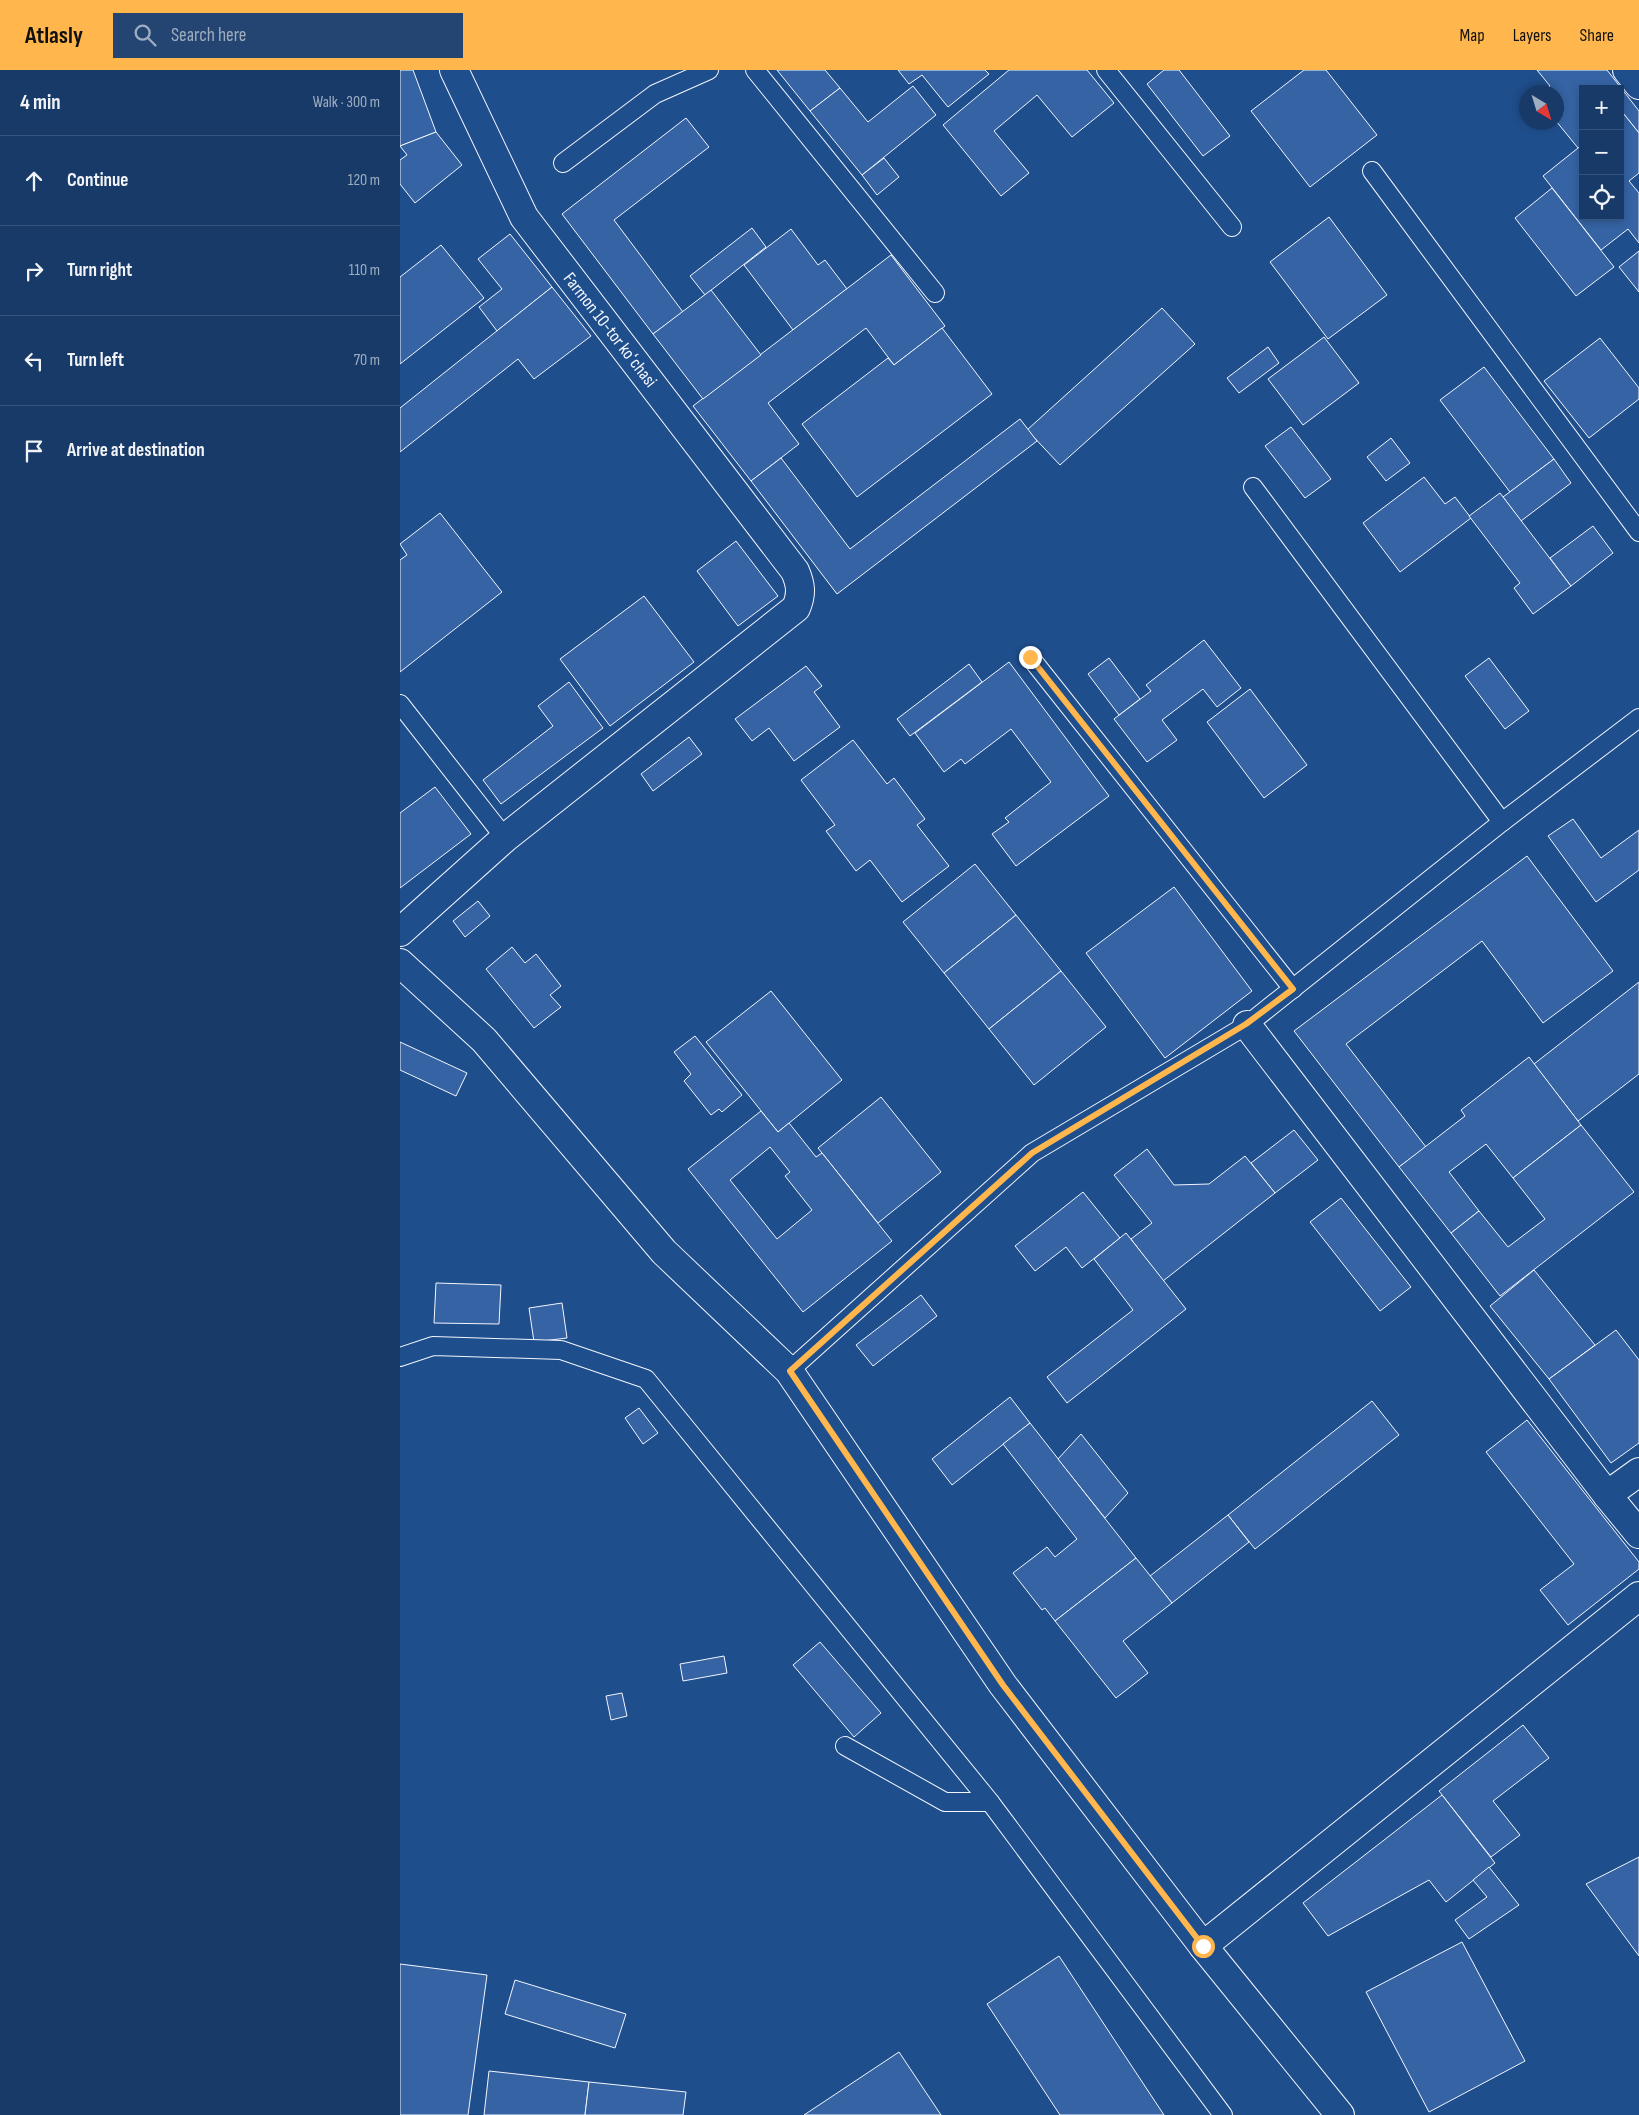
<!DOCTYPE html>
<meta charset="utf-8">
<style>
body{margin:0;font-family:"Sofia Sans Condensed",sans-serif;background:#244571;color:#f1f3f6}
.controls{position:absolute;right:15px;top:15px;display:grid;overflow:hidden;border-radius:0px;box-shadow:0 2px 8px #0003}
.controls button{width:45px;height:45px;display:grid;place-items:center;padding:0;border:0;border-bottom:1px solid #36547d;background:#173a69;color:#f1f3f6;font:25px sans-serif}
.compass{position:absolute;left:1119px;top:15px;width:45px;height:45px;border-radius:50%;background:#173a69;box-shadow:0 2px 8px #0003;rotate:142deg}
.stop{position:absolute;width:15px;height:15px;margin:-11px;border:4px solid #ffb74d;border-radius:50%;background:#fff}
.stop.end{background:#ffb74d;border-color:#fff;box-shadow:0 1px 5px #0008}
.list{margin:0;padding:0;list-style:none}
h2{display:flex;justify-content:space-between;align-items:center;height:65px;margin:0;padding:0 20px;font-size:21px}
h2 small{font-size:16px;font-weight:400;color:#9eadc0}
.list li{display:grid;grid-template-columns:32px 1fr auto;gap:15px;align-items:center;box-sizing:border-box;height:90px;padding:0 20px;border-top:1px solid #36547d}
.list b{display:block;font-size:19px;white-space:nowrap}
.list em{font-size:16px;font-style:normal;color:#9eadc0}
.icon{flex:none;width:28px;height:28px;fill:none;stroke:currentColor;stroke-width:2;stroke-linecap:round;stroke-linejoin:round}
.map{position:relative;flex:none;width:1239px;height:2045px;overflow:hidden}
header{display:flex;align-items:center;gap:30px;box-sizing:border-box;height:70px;padding:0 25px;background:#ffb74d;color:#111}
header strong{font-size:24px}
nav{display:flex;gap:28px;margin-inline-start:auto;font-size:18px}
.search{width:350px;height:45px;background:#244571;display:flex;align-items:center;gap:12px;box-sizing:border-box;padding:0 18px;border-radius:0px;color:#9eadc0;font-size:19px}
main{display:flex}
aside{flex:1;background:#173a69}
.map>svg:first-child{display:block}
.building{fill:#3563a3;stroke:#f2f6ff;fill-rule:evenodd}
.lines{fill:none;stroke-linecap:round;stroke-linejoin:round}
.lane-casing{stroke:#f2f6ff;stroke-width:20}
.street-casing{stroke:#f2f6ff;stroke-width:30}
.lane{stroke:#1f4e8c;stroke-width:18}
.street{stroke:#1f4e8c;stroke-width:28}
.route{stroke:#ffb74d;stroke-width:6}
.labels{text-anchor:middle;dominant-baseline:central;stroke-width:4;stroke-linejoin:round;paint-order:stroke}
.street-label{font-size:18px;fill:#f2f6ff;stroke:#1f4e8c}
</style>
<header>
<strong>Atlasly</strong>
<div class="search"><svg class="icon" aria-label="search" viewBox="0 0 24 24"><circle cx="10" cy="10" r="6"/><path d="M15 15l6 6"/></svg>Search here</div>
<nav><a>Map</a><a>Layers</a><a>Share</a></nav>
</header>
<main>
<aside>
<h2>4 min<small>Walk · 300 m</small></h2>
<ul class="list">
<li><svg class="icon" aria-label="ahead" viewBox="0 0 24 24"><path d="M12 20V5M6 11l6-6 6 6"/></svg><div><b>Continue</b></div><em>120 m</em></li>
<li><svg class="icon" aria-label="right" viewBox="0 0 24 24"><path d="M7 20v-9h11M14 6l5 5-5 5"/></svg><div><b>Turn right</b></div><em>110 m</em></li>
<li><svg class="icon" aria-label="left" viewBox="0 0 24 24"><path d="M17 20v-9H6M10 6l-5 5 5 5"/></svg><div><b>Turn left</b></div><em>70 m</em></li>
<li><svg class="icon" aria-label="arrive" viewBox="0 0 24 24"><path d="M6 21V4h12l-3 4 3 4H6"/></svg><div><b>Arrive at destination</b></div></li>
</ul>
</aside>
<div class="map">
<svg width="1239" height="2045" viewBox="0 0 1239 2045">
<rect width="100%" height="100%" fill="#1f4e8c"/>
<!-- building -->
<g class="building">
<path d="M0,0H13L36,62L0,76Z"/>
<path d="M377,0H425L440,18L410,41Z"/>
<path d="M498,0H585L589,4L548,37L522,5L509,14Z"/>
<path d="M609,0H687L714,33L672,67L637,25L594,61L629,103L601,126L543,55Z"/>
<path d="M764,0H779L830,66L803,86L747,14Z"/>
<path d="M904,0H926L977,65L910,117L851,41Z"/>
<path d="M1137,0H1207L1239,41V63L1223,43L1220,45V19H1183V74L1178,78L1156,51V22H1142L1150,16Z"/>
<path d="M513,16L536,45L462,105L410,41L440,18L468,52Z"/>
<path d="M1223,43L1239,63V103L1229,111L1239,123V173L1228,159L1201,180L1143,106L1183,74V146H1220V45Z"/>
<path d="M286,48L309,77L214,150L283,242L253,264L162,144Z"/>
<path d="M36,62L62,95L15,133L0,114V90L7,85L0,76Z"/>
<path d="M484,88L499,107L477,125L462,105Z"/>
<path d="M1152,118L1214,197L1176,226L1115,148Z"/>
<path d="M929,147L987,225L928,269L870,192Z"/>
<path d="M352,158L366,177L305,225L290,206Z"/>
<path d="M391,159L418,195L425,190L447,219L393,260L344,195Z"/>
<path d="M110,164L152,217L97,261L79,237L102,219L78,189Z"/>
<path d="M41,175L84,228L0,294V207Z"/>
<path d="M1239,181V222L1219,197Z"/>
<path d="M491,185L545,256L494,295L466,258L368,333L399,374L351,411L293,336Z"/>
<path d="M152,217L191,266L134,309L118,289L0,382V338Z"/>
<path d="M311,220L361,285L303,329L253,264Z"/>
<path d="M762,238L795,274L660,395L627,360Z"/>
<path d="M542,258L592,324L457,427L402,354L488,288L494,295Z"/>
<path d="M924,267L959,313L903,355L868,309Z"/>
<path d="M1200,268L1239,318V329L1189,368L1144,311Z"/>
<path d="M868,277L879,293L839,323L827,308Z"/>
<path d="M1084,297L1154,389L1110,422L1040,330Z"/>
<path d="M620,349L637,371L437,524L351,411L381,388L450,479Z"/>
<path d="M891,357L931,409L905,428L865,376Z"/>
<path d="M991,368L1010,393L986,411L967,387Z"/>
<path d="M1154,389L1171,413L1121,451L1103,427Z"/>
<path d="M1024,407L1045,434L1055,427L1071,448L1000,502L963,453Z"/>
<path d="M1100,423L1171,516L1133,544L1114,518L1120,513L1069,446Z"/>
<path d="M40,443L102,522L0,602V490L7,485L0,474Z"/>
<path d="M1193,456L1213,483L1171,516L1150,488Z"/>
<path d="M336,471L378,526L338,556L297,501Z"/>
<path d="M244,526L294,592L210,656L160,589Z"/>
<path d="M804,570L841,618L817,637L803,619L762,650L777,670L747,692L714,649L751,621L746,615Z"/>
<path d="M709,588L740,629L719,645L688,604Z"/>
<path d="M1089,588L1129,641L1105,659L1065,606Z"/>
<path d="M609,592L709,726L616,796L592,764L609,752L605,748L651,712L611,659L565,694L561,689L544,702L515,663Z"/>
<path d="M569,594L582,612L510,666L497,649Z"/>
<path d="M406,596L422,616L414,622L440,657L394,691L369,658L352,671L335,649Z"/>
<path d="M169,612L203,658L101,734L83,710L153,656L138,636Z"/>
<path d="M850,619L907,695L864,728L807,652Z"/>
<path d="M289,667L302,684L253,721L241,704Z"/>
<path d="M453,670L487,714L494,708L525,749L517,755L549,796L502,832L470,790L456,801L426,761L435,755L401,710Z"/>
<path d="M35,717L71,764L0,818V743Z"/>
<path d="M1173,749L1201,788L1239,760V800L1196,832L1148,766Z"/>
<path d="M1127,786L1213,901L1143,953L1082,871L946,974L1026,1077L999,1097L894,961Z"/>
<path d="M575,794L616,845L544,903L503,852Z"/>
<path d="M774,817L852,921L765,988L686,883Z"/>
<path d="M78,831L90,846L65,867L53,851Z"/>
<path d="M616,845L661,901L589,959L544,903Z"/>
<path d="M112,877L125,893L136,884L161,916L150,925L161,937L134,958L86,899Z"/>
<path d="M661,901L706,957L634,1015L589,959Z"/>
<path d="M1239,912V1004L1178,1051L1134,994Z"/>
<path d="M371,921L442,1010L378,1062L306,972Z"/>
<path d="M295,966L342,1025L322,1042L319,1039L311,1045L284,1011L291,1004L274,982Z"/>
<path d="M0,972L67,1003L56,1026L0,1000Z"/>
<path d="M1129,987L1181,1055L1113,1108L1086,1074L1049,1102L1079,1141L1051,1163L999,1097L1065,1046L1061,1040Z"/>
<path d="M481,1027L541,1102L478,1153L418,1078Z"/>
<path d="M361,1041L378,1062L389,1053L416,1087L422,1083L492,1171L403,1242L288,1099ZM370,1077L390,1102L385,1106L412,1140L377,1169L330,1110Z"/>
<path d="M1181,1055L1234,1122L1100,1226L1051,1163L1079,1141L1108,1177L1145,1149L1113,1108Z"/>
<path d="M894,1060L918,1090L875,1123L851,1093Z"/>
<path d="M747,1079L774,1115L809,1114L845,1086L875,1123L763,1211L731,1169L752,1153L714,1105Z"/>
<path d="M683,1122L720,1168L682,1198L666,1177L635,1201L615,1176Z"/>
<path d="M941,1128L1011,1217L980,1241L910,1152Z"/>
<path d="M726,1163L786,1239L667,1333L647,1307L733,1240L694,1189Z"/>
<path d="M1134,1200L1195,1275L1149,1309L1090,1236Z"/>
<path d="M36,1213L101,1215L99,1254L34,1253Z"/>
<path d="M521,1225L537,1246L473,1296L456,1275Z"/>
<path d="M162,1233L167,1268L134,1272L129,1238Z"/>
<path d="M1216,1260L1239,1290V1373L1211,1393L1149,1309Z"/>
<path d="M610,1327L630,1353L552,1415L532,1389Z"/>
<path d="M972,1331L999,1365L855,1479L828,1445Z"/>
<path d="M239,1338L258,1363L243,1374L225,1348Z"/>
<path d="M1127,1350L1239,1492V1499L1168,1555L1140,1520L1174,1494L1086,1382Z"/>
<path d="M630,1353L736,1488L655,1551L645,1538L642,1540L613,1503L647,1477L655,1487L677,1469L603,1374Z"/>
<path d="M681,1364L728,1423L705,1448L658,1389Z"/>
<path d="M828,1445L849,1472L772,1533L750,1506Z"/>
<path d="M736,1488L772,1533L723,1571L748,1603L716,1628L655,1551Z"/>
<path d="M420,1572L481,1643L454,1667L393,1595Z"/>
<path d="M324,1586L327,1603L283,1611L280,1594Z"/>
<path d="M222,1623L227,1646L211,1650L206,1626Z"/>
<path d="M1123,1655L1149,1688L1093,1731L1120,1765L1091,1787L1039,1721Z"/>
<path d="M1042,1725L1095,1793L1046,1832L1029,1810L928,1866L903,1833Z"/>
<path d="M1239,1787V1886L1186,1814Z"/>
<path d="M1089,1797L1119,1835L1069,1869L1055,1850L1087,1827L1073,1810Z"/>
<path d="M1062,1872L1125,1991L1029,2042L966,1922Z"/>
<path d="M659,1886L764,2045H660L587,1934Z"/>
<path d="M0,1894L87,1905L68,2045H0Z"/>
<path d="M115,1910L226,1944L215,1978L105,1944Z"/>
<path d="M499,1982L541,2045H404Z"/>
<path d="M89,2001L189,2012L185,2045H84Z"/>
<path d="M189,2012L286,2022L283,2045H185Z"/>
</g>
<g class="lines">
<defs>
<g id="lane">
<path d="M355,0L535,223"/>
<path d="M706,0L832,157"/>
<path d="M163,93L255,24L309,0"/>
<path d="M972,101L1239,462"/>
<path d="M853,417L1102,752"/>
<path d="M630,587L893,919"/>
<path d="M0,634L105,768"/>
<path d="M0,1287L33,1276L161,1280L246,1309L590,1732L823,2045"/>
<path d="M389,1301L632,1083L847,955L1102,752L1239,648"/>
<path d="M445,1676L545,1732H590"/>
</g>
<g id="street">
<path d="M1227,0L1239,15"/>
<path d="M0,862L105,768L396,538C402,524 401,515 395,501L124,147L54,0"/>
<path d="M0,893L84,970L264,1182L389,1301L603,1615L803,1876L940,2045"/>
<path d="M847,955L1207,1425L1239,1464"/>
<path d="M1207,1425L1239,1402"/>
<path d="M803,1876L1239,1526"/>
</g>
</defs>
<!-- lane casing -->
<use href="#lane" class="lane-casing"/>
<!-- street casing -->
<use href="#street" class="street-casing"/>
<!-- lane -->
<use href="#lane" class="lane"/>
<!-- street -->
<use href="#street" class="street"/>
</g>
<g class="lines">
<!-- route -->
<path class="route" d="M630,587L893,919L846,954L632,1083L390,1301L603,1615L803,1876"/>
</g>
<g class="labels">
<!-- street labels -->
<g class="street-label">
<text transform="translate(210 260) rotate(52)">Farmon 10-tor koʻchasi</text>
</g>
</g>
</svg>
<div class="controls">
<button>+</button>
<button>−</button>
<button><svg class="icon" aria-label="locate" viewBox="0 0 24 24"><circle cx="12" cy="12" r="6"/><path d="M12 2v4M12 18v4M2 12h4M18 12h4"/></svg></button>
</div>
<svg class="compass" viewBox="-18 -18 36 36"><path d="M0-13l5 13h-10z" fill="#e53935"/><path d="M0 13l5-13h-10z" fill="#9eadc0"/></svg>
<div class="stop" style="left:803px;top:1876px"></div>
<div class="stop end" style="left:630px;top:587px"></div>
</div>
</main>
